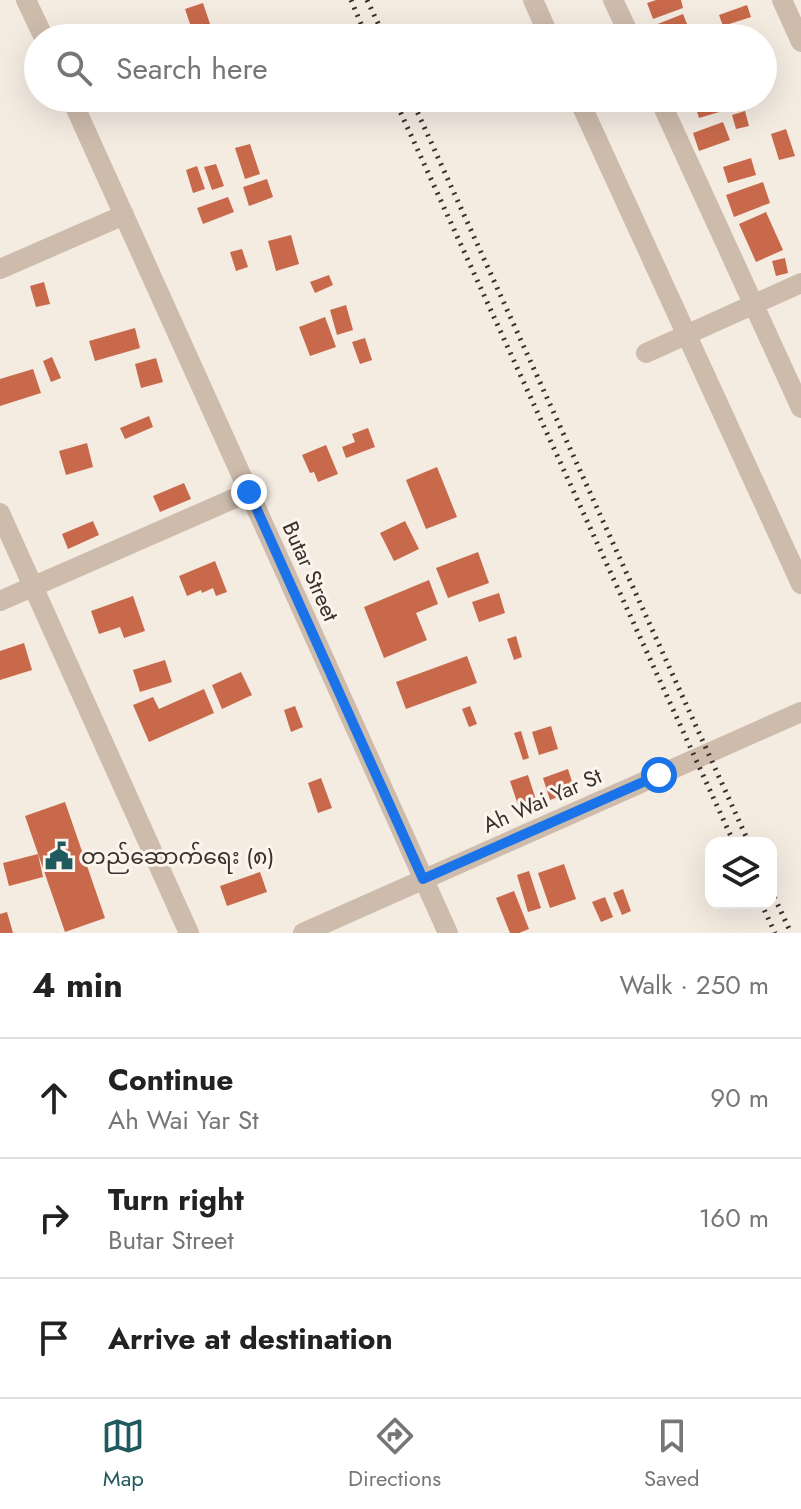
<!DOCTYPE html>
<meta charset="utf-8">
<style>
body{margin:0;font-family:Jost,"Noto Sans Myanmar",sans-serif;background:#f6f6f6;color:#222}
.controls{position:absolute;right:24px;bottom:24px;display:grid;overflow:hidden;border-radius:16px;box-shadow:0 8px 32px #0002}
.controls button{width:72px;height:72px;display:grid;place-items:center;padding:0;border:0;border-bottom:2px solid #e0e0e0;background:#fff;color:#222;font:40px sans-serif}
.stop{position:absolute;width:24px;height:24px;margin:-18px;border:6px solid #1a73e8;border-radius:50%;background:#fff}
.stop.end{background:#1a73e8;border-color:#fff;box-shadow:0 2px 8px #0008}
.list{margin:0;padding:0;list-style:none}
h2{display:flex;justify-content:space-between;align-items:center;height:104px;margin:0;padding:0 32px;font-size:34px}
h2 small{font-size:26px;font-weight:400;color:#767676}
.list li{display:grid;grid-template-columns:52px 1fr auto;gap:24px;align-items:center;box-sizing:border-box;height:120px;padding:0 32px;border-top:2px solid #e0e0e0}
.list b{display:block;font-size:30px;white-space:nowrap}
.list p{margin:0;font-size:26px;white-space:nowrap;color:#767676}
.list em{font-size:26px;font-style:normal;color:#767676}
.icon{flex:none;width:44px;height:44px;fill:none;stroke:currentColor;stroke-width:2;stroke-linecap:round;stroke-linejoin:round}
.map{position:relative;flex:none;width:801px;height:933px;overflow:hidden}
.search{position:absolute;background:#fff;box-shadow:0 8px 32px #0002;left:24px;right:24px;top:24px;height:88px;display:flex;align-items:center;gap:20px;box-sizing:border-box;padding:0 28px;border-radius:44px;color:#767676;font-size:30px}
.sheet{height:464px;background:#fff}
nav{display:flex;justify-content:space-around;align-items:center;box-sizing:border-box;height:112px;border-top:2px solid #e0e0e0;background:#fff;font-size:22px;color:#767676}
nav a{display:grid;justify-items:center;gap:4px}
nav .on{color:#1f5a5e}
.map>svg:first-child{display:block}
.building{fill:#c8694b}
.lines{fill:none;stroke-linecap:round;stroke-linejoin:round}
.minor{stroke:#cdbbac;stroke-width:20}
.rail{stroke:#3b302b;stroke-width:5;stroke-dasharray:2 6;stroke-linecap:butt}
.route{stroke:#1a73e8;stroke-width:10}
.labels{text-anchor:middle;dominant-baseline:central;stroke-width:6;stroke-linejoin:round;paint-order:stroke}
.street-label{font-size:22px;fill:#3b302b;stroke:#fbf5ee}
.poi-label{font-size:22px;fill:#3b302b;stroke:#fbf5ee;text-anchor:start}
</style>
<div class="map">
<svg width="801" height="933" viewBox="0 0 801 933">
<rect width="100%" height="100%" fill="#f4ebe1"/>
<!-- building -->
<g class="building">
<path d="M656,0H681L683,8L653,19L647,3Z"/>
<path d="M203,3L212,30L194,36L185,9Z"/>
<path d="M747,5L751,17L723,26L719,15Z"/>
<path d="M683,14L687,24L648,38L645,29Z"/>
<path d="M696,98H722L726,110L699,118L693,99Z"/>
<path d="M745,111L749,126L736,129L732,115Z"/>
<path d="M723,122L730,140L699,151L693,133Z"/>
<path d="M786,129L795,156L779,160L771,134Z"/>
<path d="M250,144L260,174L245,179L235,148Z"/>
<path d="M751,158L756,175L728,183L723,167Z"/>
<path d="M216,164L224,186L212,190L204,167Z"/>
<path d="M197,166L205,189L193,193L186,170Z"/>
<path d="M267,179L273,197L249,206L243,187Z"/>
<path d="M763,182L770,203L734,217L726,195Z"/>
<path d="M228,197L234,212L203,224L197,208Z"/>
<path d="M766,212L783,250L756,262L739,224Z"/>
<path d="M291,235L299,264L276,271L268,241Z"/>
<path d="M242,249L248,267L236,271L230,252Z"/>
<path d="M785,258L788,273L776,276L772,261Z"/>
<path d="M329,275L333,285L315,293L310,282Z"/>
<path d="M44,282L50,304L36,307L30,286Z"/>
<path d="M346,305L353,330L337,335L330,310Z"/>
<path d="M325,317L336,347L310,356L299,327Z"/>
<path d="M135,328L140,348L95,361L89,341Z"/>
<path d="M365,338L372,360L360,364L352,342Z"/>
<path d="M52,357L61,378L51,382L43,361Z"/>
<path d="M156,358L163,382L141,388L135,364Z"/>
<path d="M33,369L41,393L0,406V379Z"/>
<path d="M149,416L153,427L125,439L120,428Z"/>
<path d="M368,428L375,447L346,458L342,447L355,442L352,434Z"/>
<path d="M87,443L93,467L66,475L59,451Z"/>
<path d="M326,445L338,474L318,482L314,472L310,473L302,455Z"/>
<path d="M437,467L457,517L426,529L406,480Z"/>
<path d="M184,483L191,499L160,512L153,496Z"/>
<path d="M93,521L99,535L68,549L62,534Z"/>
<path d="M405,521L419,549L394,561L380,533Z"/>
<path d="M478,552L489,583L448,598L436,568Z"/>
<path d="M215,561L227,592L216,596L213,588L202,593L201,590L187,596L179,576Z"/>
<path d="M429,580L438,604L416,613L427,640L384,658L364,607Z"/>
<path d="M499,593L505,613L479,622L472,602Z"/>
<path d="M133,596L145,631L124,638L120,627L99,634L91,611Z"/>
<path d="M516,636L522,657L514,660L507,639Z"/>
<path d="M24,643L32,670L0,680V651Z"/>
<path d="M467,656L477,683L406,709L396,682Z"/>
<path d="M165,660L172,682L140,692L133,670Z"/>
<path d="M241,672L252,695L222,709L212,685Z"/>
<path d="M204,689L214,713L149,742L133,705L153,697L159,709Z"/>
<path d="M295,706L303,727L291,732L284,710Z"/>
<path d="M470,706L477,724L469,727L462,709Z"/>
<path d="M551,726L558,749L539,755L532,732Z"/>
<path d="M521,731L529,758L523,760L514,733Z"/>
<path d="M568,769L575,791L550,800L543,778Z"/>
<path d="M528,775L538,806L520,811L510,781Z"/>
<path d="M321,778L332,808L318,813L308,783Z"/>
<path d="M65,802L105,918L65,932L25,816Z"/>
<path d="M38,854L43,877L9,886L3,863Z"/>
<path d="M564,864L576,899L550,908L538,873Z"/>
<path d="M529,871L541,908L528,912L517,875Z"/>
<path d="M260,872L267,892L227,906L220,886Z"/>
<path d="M623,889L631,911L622,915L613,893Z"/>
<path d="M514,891L529,929L519,933H510L496,898Z"/>
<path d="M605,897L613,917L601,922L592,902Z"/>
<path d="M7,912L13,933H0V914Z"/>
</g>
<g class="lines">
<!-- minor -->
<g class="minor">
<path d="M26,0L44,38"/>
<path d="M533,0L550,38"/>
<path d="M613,0L631,38"/>
<path d="M782,0L801,42"/>
<path d="M71,98L448,933"/>
<path d="M578,98L801,584"/>
<path d="M659,98L801,408"/>
<path d="M0,269L124,215"/>
<path d="M646,353L801,283"/>
<path d="M0,513L189,933"/>
<path d="M0,601L249,492"/>
<path d="M303,933L801,712"/>
</g>
<!-- rail -->
<g class="rail">
<path d="M351,0L367,38"/>
<path d="M367,0L385,38"/>
<path d="M394,98L734,843"/>
<path d="M411,98L749,843"/>
<path d="M771,890L791,933"/>
<path d="M761,903L775,933"/>
</g>
</g>
<g class="lines">
<!-- route -->
<path class="route" d="M249,492L423,879L659,775"/>
</g>
<!-- icons -->
<defs>
<symbol id="civic-bare" viewBox="-9 -9 18 18"><path d="M-.6-6.5H3V-4.5H.6V-3L4-1V1h2V6H-6V1h2V-1L-.6-3ZM-1.2 2.5V6h2.4V2.5Z" fill="#1f5a5e" stroke="#fbf5ee" stroke-width="2.5" paint-order="stroke"/></symbol>
</defs>
<g fill-rule="evenodd">
<use href="#civic-bare" x="39" y="836" width="40" height="40"/>
</g>
<g class="labels">
<!-- street labels -->
<g class="street-label">
<text transform="translate(311 571) rotate(66)">Butar Street</text>
<text transform="translate(542 800) rotate(-24)">Ah Wai Yar St</text>
</g>
<!-- poi labels -->
<g class="poi-label">
<text x="81" y="856">တည်ဆောက်ရေး (၈)</text>
</g>
</g>
</svg>
<div class="controls">
<button><svg class="icon" aria-label="layers" viewBox="0 0 24 24"><path d="M12 4l9 5-9 5-9-5zM3 14l9 5 9-5"/></svg></button>
</div>
<div class="stop" style="left:659px;top:775px"></div>
<div class="stop end" style="left:249px;top:492px"></div>
<div class="search"><svg class="icon" aria-label="search" viewBox="0 0 24 24"><circle cx="10" cy="10" r="6"/><path d="M15 15l6 6"/></svg>Search here</div>
</div>
<section class="sheet">
<h2>4 min<small>Walk · 250 m</small></h2>
<ul class="list">
<li><svg class="icon" aria-label="ahead" viewBox="0 0 24 24"><path d="M12 20V5M6 11l6-6 6 6"/></svg><div><b>Continue</b><p>Ah Wai Yar St</p></div><em>90 m</em></li>
<li><svg class="icon" aria-label="right" viewBox="0 0 24 24"><path d="M7 20v-9h11M14 6l5 5-5 5"/></svg><div><b>Turn right</b><p>Butar Street</p></div><em>160 m</em></li>
<li><svg class="icon" aria-label="arrive" viewBox="0 0 24 24"><path d="M6 21V4h12l-3 4 3 4H6"/></svg><div><b>Arrive at destination</b></div></li>
</ul>
</section>
<nav>
<a class="on"><svg class="icon" aria-label="map" viewBox="0 0 24 24"><path d="M3 6l6-2 6 2 6-2v14l-6 2-6-2-6 2zM9 4v14M15 6v14"/></svg>Map</a>
<a><svg class="icon" aria-label="directions" viewBox="0 0 24 24"><path d="M12 3l9 9-9 9-9-9zM9 14v-3h6M13 9l2 2-2 2"/></svg>Directions</a>
<a><svg class="icon" aria-label="saved" viewBox="0 0 24 24"><path d="M7 4h10v16l-5-4-5 4z"/></svg>Saved</a>
</nav>
